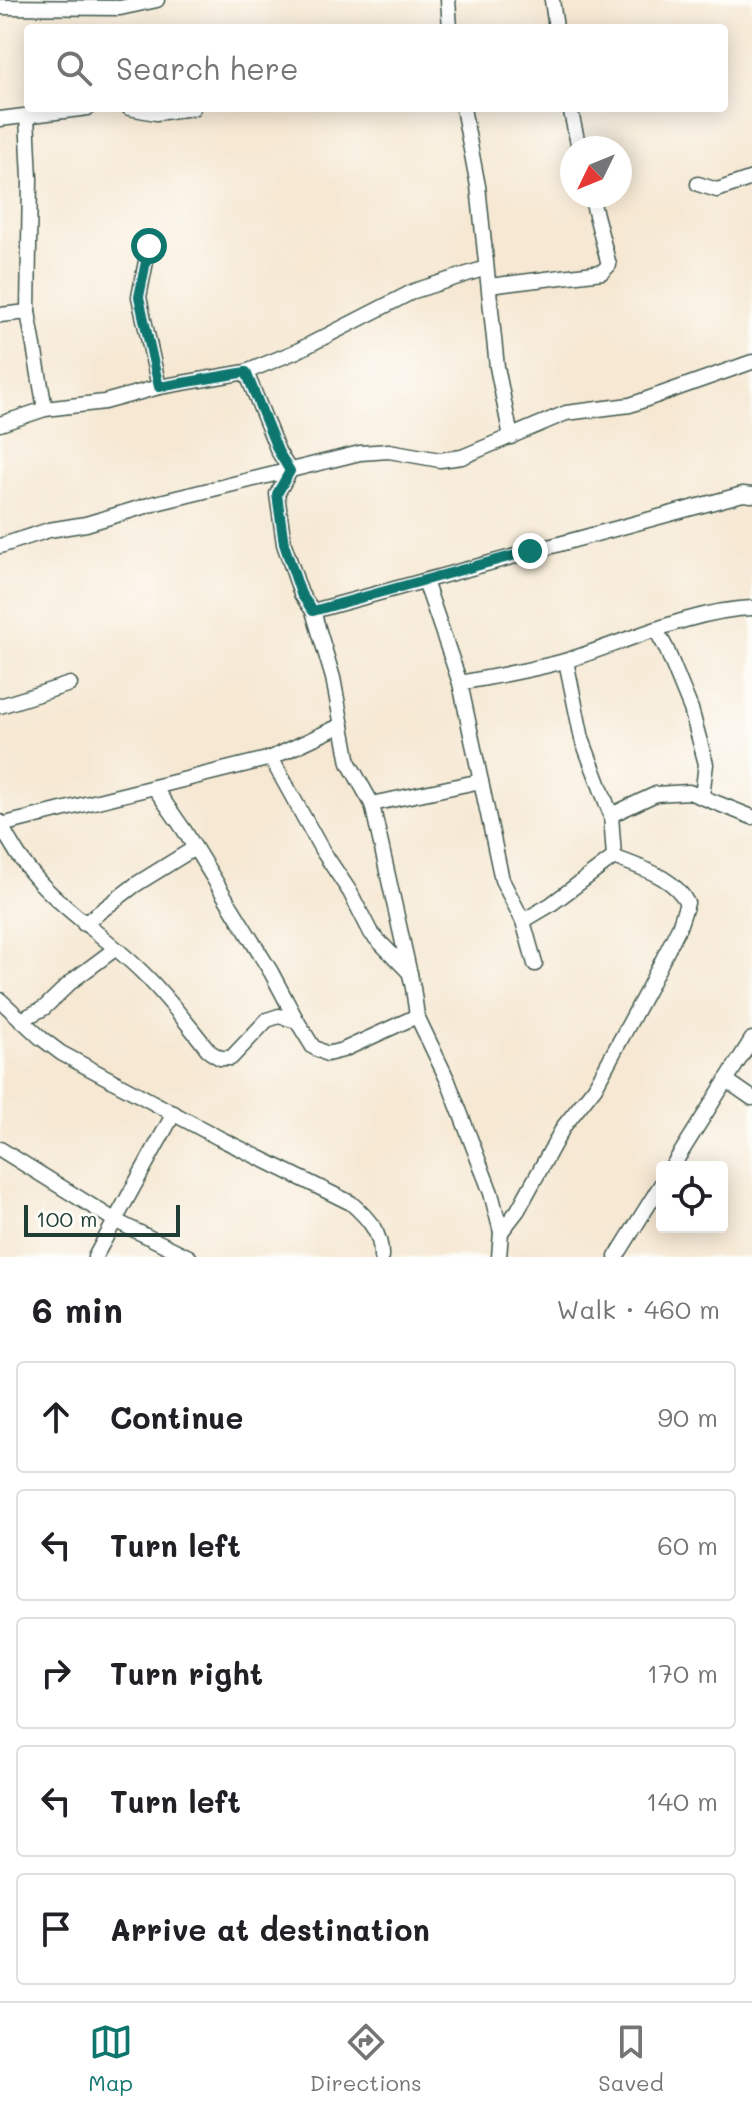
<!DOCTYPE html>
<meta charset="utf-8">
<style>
body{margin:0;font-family:Mali,sans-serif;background:#f2f2f2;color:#202124}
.controls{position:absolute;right:24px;bottom:24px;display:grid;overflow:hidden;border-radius:8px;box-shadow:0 4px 20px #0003}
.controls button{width:72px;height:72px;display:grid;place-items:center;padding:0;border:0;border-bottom:2px solid #e0e0e0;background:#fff;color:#202124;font:40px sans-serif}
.compass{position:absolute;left:560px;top:136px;width:72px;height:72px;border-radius:50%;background:#fff;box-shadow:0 4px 20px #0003;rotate:227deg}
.scale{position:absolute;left:24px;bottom:20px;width:156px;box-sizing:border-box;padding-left:8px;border:4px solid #1f3d34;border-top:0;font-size:22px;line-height:28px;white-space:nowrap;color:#1f3d34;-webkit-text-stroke:6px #fdfcf7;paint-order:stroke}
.stop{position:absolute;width:24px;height:24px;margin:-18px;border:6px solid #0f766e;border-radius:50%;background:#fff}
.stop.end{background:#0f766e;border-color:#fff;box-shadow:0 2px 8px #0008}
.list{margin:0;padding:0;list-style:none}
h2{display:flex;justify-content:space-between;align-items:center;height:104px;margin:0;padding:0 32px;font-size:34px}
h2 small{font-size:26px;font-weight:400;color:#757577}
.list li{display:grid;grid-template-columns:52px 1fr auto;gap:24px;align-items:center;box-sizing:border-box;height:112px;margin:0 16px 16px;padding:0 16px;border:2px solid #e0e0e0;border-radius:8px}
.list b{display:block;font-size:30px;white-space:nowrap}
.list em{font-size:26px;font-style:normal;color:#757577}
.icon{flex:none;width:44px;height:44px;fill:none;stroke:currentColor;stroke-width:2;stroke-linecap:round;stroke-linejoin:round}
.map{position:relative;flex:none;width:752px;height:1257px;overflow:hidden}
.search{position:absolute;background:#fff;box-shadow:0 4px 20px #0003;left:24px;right:24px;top:24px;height:88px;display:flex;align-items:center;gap:20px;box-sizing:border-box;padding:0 28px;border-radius:8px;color:#757577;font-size:30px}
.sheet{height:744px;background:#fff}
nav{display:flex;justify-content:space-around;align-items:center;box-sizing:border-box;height:112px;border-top:2px solid #e0e0e0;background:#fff;font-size:22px;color:#757577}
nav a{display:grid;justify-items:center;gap:4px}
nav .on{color:#0f766e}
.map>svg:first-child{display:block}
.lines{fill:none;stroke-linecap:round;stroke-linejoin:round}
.minor-casing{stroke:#3f574c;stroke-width:17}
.minor{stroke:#fff;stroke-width:14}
.route{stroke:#0f766e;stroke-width:10}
</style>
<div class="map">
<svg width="752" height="1257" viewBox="0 0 752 1257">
<rect width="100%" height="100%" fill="#fdfcf7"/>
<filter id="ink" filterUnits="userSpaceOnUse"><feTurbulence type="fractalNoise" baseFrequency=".0125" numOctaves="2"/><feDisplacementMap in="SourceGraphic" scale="16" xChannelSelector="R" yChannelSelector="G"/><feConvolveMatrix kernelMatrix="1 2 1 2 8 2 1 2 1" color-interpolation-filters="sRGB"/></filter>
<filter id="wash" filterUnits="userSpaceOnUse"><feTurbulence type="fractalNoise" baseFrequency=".006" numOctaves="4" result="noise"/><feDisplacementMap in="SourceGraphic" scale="32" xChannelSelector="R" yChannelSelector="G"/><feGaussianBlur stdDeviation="1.8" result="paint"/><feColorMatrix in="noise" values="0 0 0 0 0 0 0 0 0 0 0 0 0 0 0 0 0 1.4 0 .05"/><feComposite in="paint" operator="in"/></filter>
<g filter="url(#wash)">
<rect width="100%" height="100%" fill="#f6e8d3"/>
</g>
<g filter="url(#ink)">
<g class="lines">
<defs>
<g id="minor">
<path d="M448,0L450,28"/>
<path d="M552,0L556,28"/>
<path d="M0,7L120,8L157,0"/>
<path d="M129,108L156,113L193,108"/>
<path d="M463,108L478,186L497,367L511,437"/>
<path d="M570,108L579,148"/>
<path d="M27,116L30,179L28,312L45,409"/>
<path d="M0,119L88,108"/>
<path d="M698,184L717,190L752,178"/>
<path d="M149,246L139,297L159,387"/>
<path d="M489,286L602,272L609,265L591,196"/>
<path d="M0,315L28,312"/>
<path d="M246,372L278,451L290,471L277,494L284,544L301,594L313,611L333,678L349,763L372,804L413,988L417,1016L448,1081L491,1193L501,1232L499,1257"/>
<path d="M0,424L45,409L104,402L159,387L246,372L297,351L414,291L486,268"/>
<path d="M0,546L49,530L86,524L156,503L360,453L389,451L440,460L462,457L566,413L630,405L752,362"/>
<path d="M425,581L460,683L502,880L523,921L535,964"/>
<path d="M313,611L743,494L752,495"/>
<path d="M656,630L666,648L691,709L706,764L702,796"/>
<path d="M460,683C496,676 533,670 568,660C625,642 693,610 752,608"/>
<path d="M0,706L70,684"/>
<path d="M271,758L322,850L350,892L371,933L410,973"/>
<path d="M154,787L184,830L271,972L297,1021"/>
<path d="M372,804L481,781"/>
<path d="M611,815L656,794L689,792L752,817"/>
<path d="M0,822C33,896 88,919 142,972C167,996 188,1025 210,1052L220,1058H231L267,1020L279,1016L297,1021L313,1047L327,1054L343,1050L417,1016"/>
<path d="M1,825L271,758L342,725"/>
<path d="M523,921L550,905L614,857L611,815L582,739L566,661"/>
<path d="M84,924L135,885L193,849"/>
<path d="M0,1000L41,1038L61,1053L219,1138L351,1203C368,1218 382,1233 381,1257"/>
<path d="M21,1020L44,1008L72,981L115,949"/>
<path d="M726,1080L752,1098"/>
<path d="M0,1149L116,1221L189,1257"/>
<path d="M672,1167L752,1039"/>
<path d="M501,1232L518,1210L564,1126L595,1087L648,989L679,927L687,903C674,876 640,868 614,857"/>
<path d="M95,1257L174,1113"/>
<path d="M616,1257L662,1183"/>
</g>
</defs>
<!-- minor casing -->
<use href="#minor" class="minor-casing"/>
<!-- minor -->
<use href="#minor" class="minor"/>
</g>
</g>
<g class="lines" filter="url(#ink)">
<!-- route -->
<path class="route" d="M149,246L139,297L159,387L246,372L278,451L290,471L277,494L284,544L301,594L313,611L530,551"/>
</g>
</svg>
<div class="controls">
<button><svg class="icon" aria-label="locate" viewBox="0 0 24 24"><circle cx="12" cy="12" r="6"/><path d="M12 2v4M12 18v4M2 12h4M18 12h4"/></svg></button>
</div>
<svg class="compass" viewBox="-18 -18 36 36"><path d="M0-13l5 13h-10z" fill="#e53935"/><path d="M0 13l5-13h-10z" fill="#757577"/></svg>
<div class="scale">100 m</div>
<div class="stop" style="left:149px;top:246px"></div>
<div class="stop end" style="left:530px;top:551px"></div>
<div class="search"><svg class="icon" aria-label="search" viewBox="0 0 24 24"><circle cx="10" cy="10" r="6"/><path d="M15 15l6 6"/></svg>Search here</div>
</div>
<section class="sheet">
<h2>6 min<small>Walk · 460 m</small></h2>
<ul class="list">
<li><svg class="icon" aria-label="ahead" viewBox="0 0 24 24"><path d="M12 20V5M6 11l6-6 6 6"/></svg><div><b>Continue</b></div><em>90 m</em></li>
<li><svg class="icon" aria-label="left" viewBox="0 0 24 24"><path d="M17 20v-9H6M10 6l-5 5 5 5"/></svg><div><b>Turn left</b></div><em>60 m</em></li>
<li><svg class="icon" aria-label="right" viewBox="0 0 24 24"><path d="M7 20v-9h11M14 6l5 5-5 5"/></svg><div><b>Turn right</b></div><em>170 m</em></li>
<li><svg class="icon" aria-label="left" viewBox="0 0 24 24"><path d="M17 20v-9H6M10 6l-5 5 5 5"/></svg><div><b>Turn left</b></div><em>140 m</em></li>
<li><svg class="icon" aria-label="arrive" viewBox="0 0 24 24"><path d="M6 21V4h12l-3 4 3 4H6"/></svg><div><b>Arrive at destination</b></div></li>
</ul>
</section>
<nav>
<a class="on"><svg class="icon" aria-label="map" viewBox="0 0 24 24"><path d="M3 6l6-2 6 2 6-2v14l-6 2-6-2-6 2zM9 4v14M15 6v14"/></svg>Map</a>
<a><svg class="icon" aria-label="directions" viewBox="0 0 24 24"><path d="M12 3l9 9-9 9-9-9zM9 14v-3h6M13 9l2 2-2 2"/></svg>Directions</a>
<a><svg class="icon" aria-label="saved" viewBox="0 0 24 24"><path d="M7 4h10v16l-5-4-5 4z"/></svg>Saved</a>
</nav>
